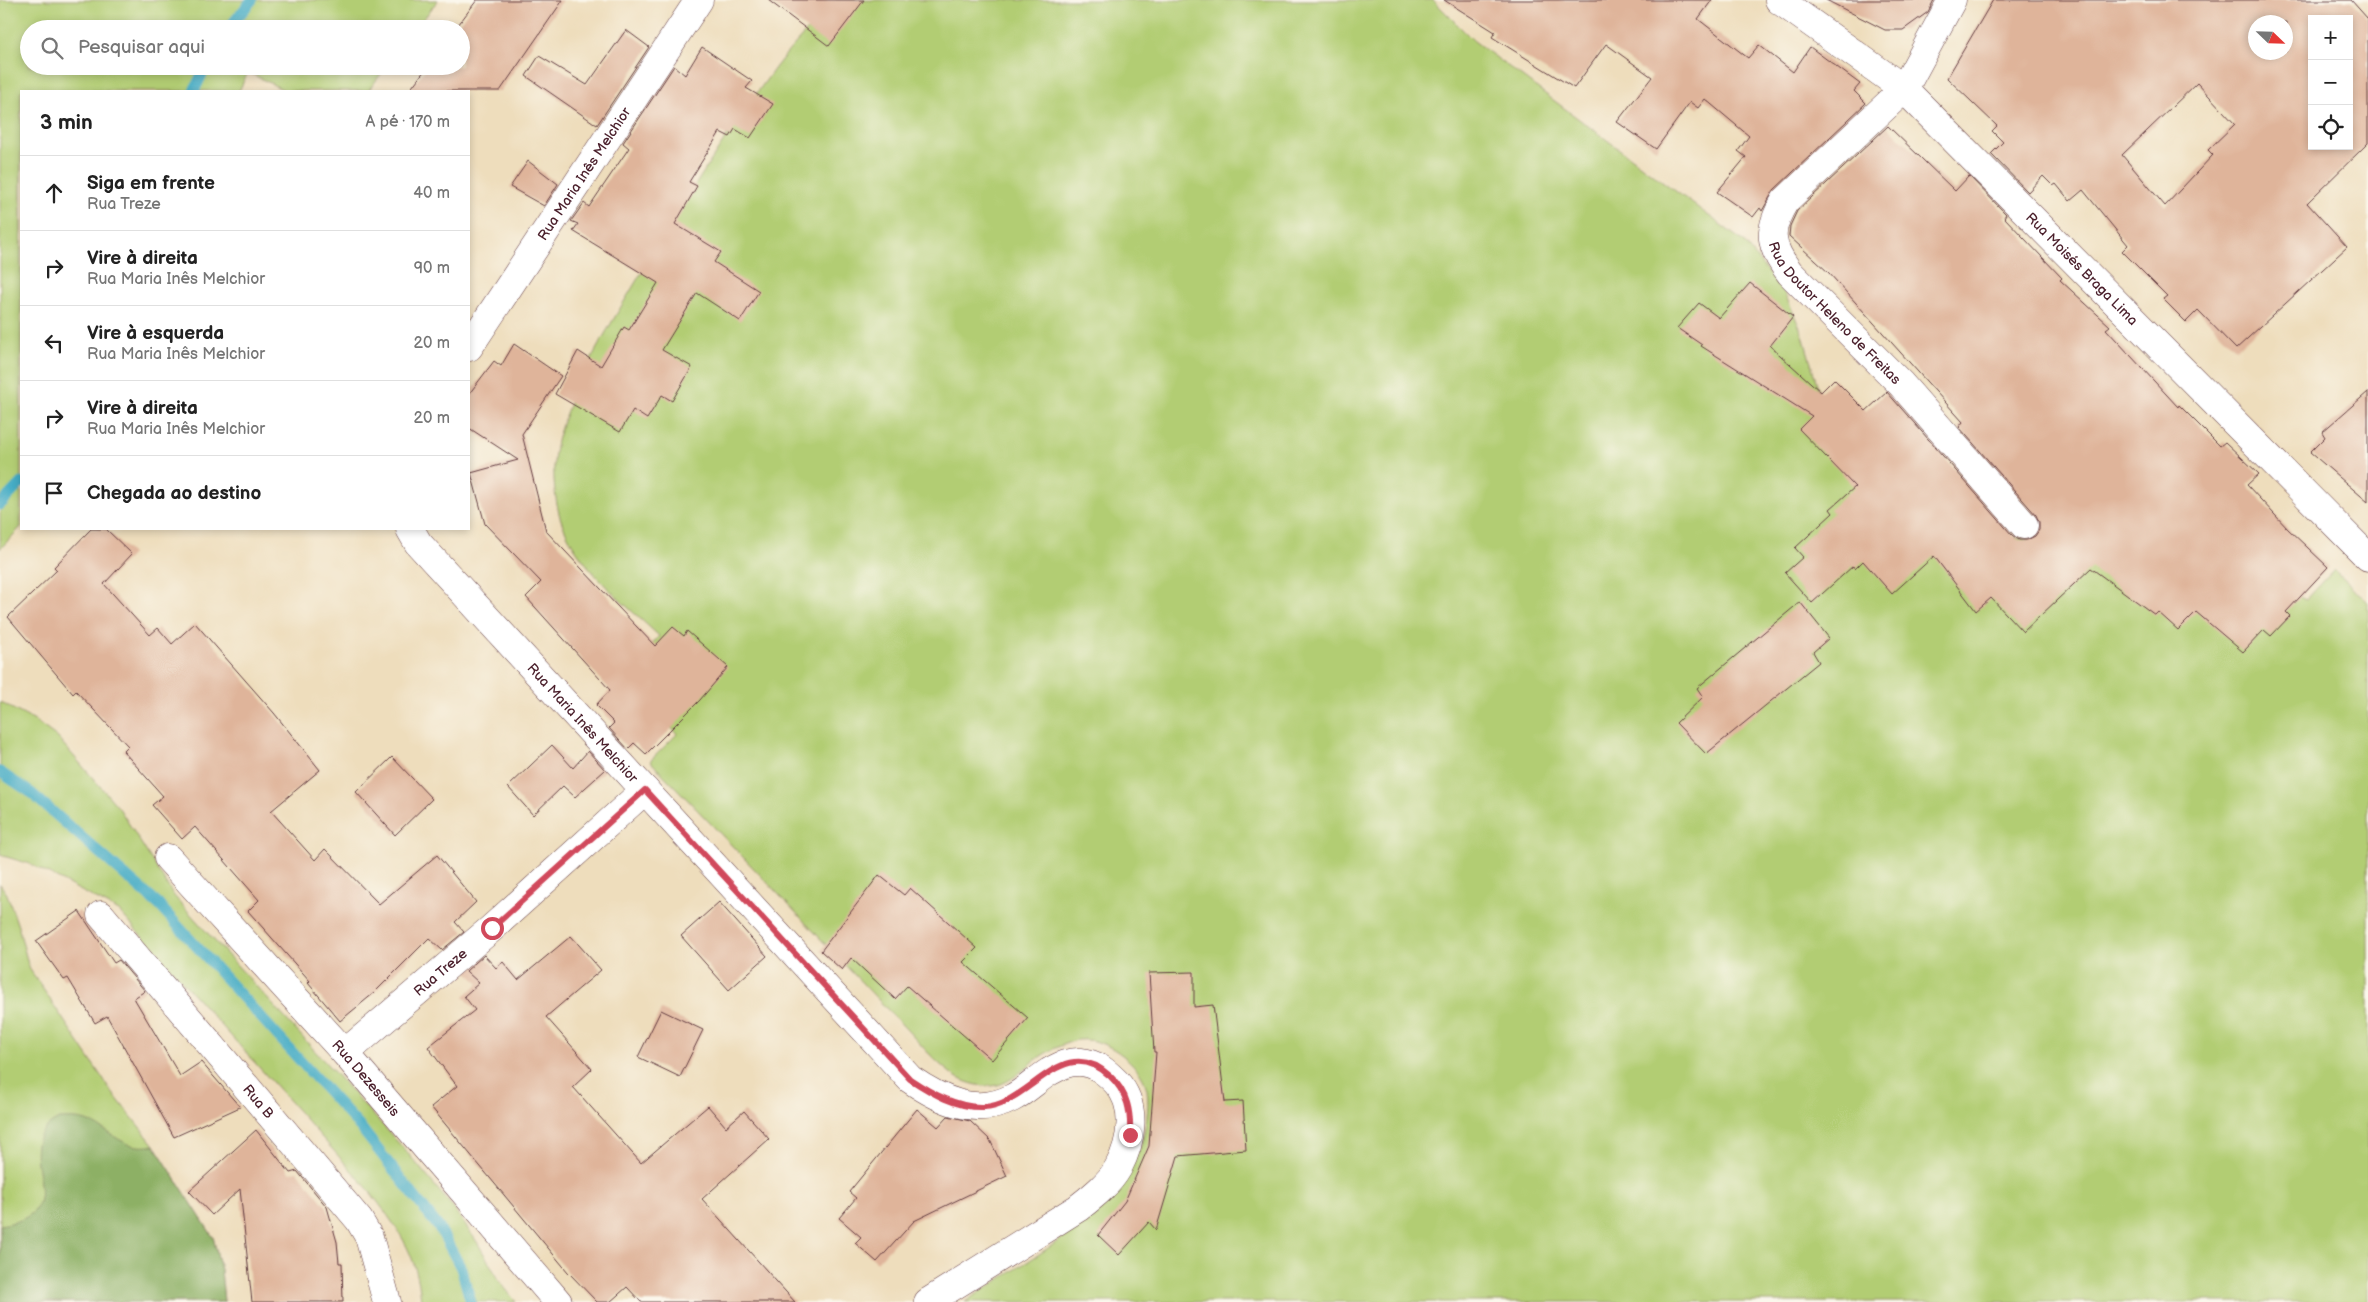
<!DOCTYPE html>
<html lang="pt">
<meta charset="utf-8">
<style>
body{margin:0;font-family:"Balsamiq Sans",sans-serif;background:#f6f6f6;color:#222}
.controls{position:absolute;right:15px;top:15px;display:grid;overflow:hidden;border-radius:0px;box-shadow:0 2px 8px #0003}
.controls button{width:45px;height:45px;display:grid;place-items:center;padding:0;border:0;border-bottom:1px solid #e0e0e0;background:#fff;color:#222;font:25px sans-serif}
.compass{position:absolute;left:2248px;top:15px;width:45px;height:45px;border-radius:50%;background:#fff;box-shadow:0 2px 8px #0003;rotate:113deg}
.stop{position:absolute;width:15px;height:15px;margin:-11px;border:4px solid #d1495b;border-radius:50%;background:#fff}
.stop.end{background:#d1495b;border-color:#fff;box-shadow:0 1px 5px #0008}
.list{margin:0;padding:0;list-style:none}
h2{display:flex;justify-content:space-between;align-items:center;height:65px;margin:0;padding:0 20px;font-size:21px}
h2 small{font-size:16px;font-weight:400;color:#767676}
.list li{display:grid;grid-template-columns:32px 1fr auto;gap:15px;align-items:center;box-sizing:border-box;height:75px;padding:0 20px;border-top:1px solid #e0e0e0}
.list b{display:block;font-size:19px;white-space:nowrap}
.list p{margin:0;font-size:16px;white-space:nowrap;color:#767676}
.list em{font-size:16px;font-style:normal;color:#767676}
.icon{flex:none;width:28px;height:28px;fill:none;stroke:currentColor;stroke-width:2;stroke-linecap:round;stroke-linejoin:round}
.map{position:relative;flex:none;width:2368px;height:1302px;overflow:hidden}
.search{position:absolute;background:#fff;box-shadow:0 2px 8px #0003;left:20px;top:20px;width:450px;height:55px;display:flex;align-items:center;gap:12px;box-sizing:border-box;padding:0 18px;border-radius:28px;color:#767676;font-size:19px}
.panel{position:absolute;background:#fff;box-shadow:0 2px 8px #0003;left:20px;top:90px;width:450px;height:440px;border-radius:0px}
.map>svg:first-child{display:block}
.green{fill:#b2cd73;stroke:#7e764f}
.forest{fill:#8db065;stroke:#6c6848}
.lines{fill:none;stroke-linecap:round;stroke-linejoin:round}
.stream{stroke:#45acc5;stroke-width:11}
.building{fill:#dfb49a;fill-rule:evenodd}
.street-casing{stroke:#633c41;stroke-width:29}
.secondary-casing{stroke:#633c41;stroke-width:29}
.street{stroke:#fff;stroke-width:28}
.secondary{stroke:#fff;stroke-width:28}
.route{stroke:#d1495b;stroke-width:6}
.labels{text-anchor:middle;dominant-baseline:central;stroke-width:4;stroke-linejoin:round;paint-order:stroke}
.street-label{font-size:14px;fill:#4a1f2b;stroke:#fbf7ec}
</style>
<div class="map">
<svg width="2368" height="1302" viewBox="0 0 2368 1302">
<rect width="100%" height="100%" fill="#fbf7ec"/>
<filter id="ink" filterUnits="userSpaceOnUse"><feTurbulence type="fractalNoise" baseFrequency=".02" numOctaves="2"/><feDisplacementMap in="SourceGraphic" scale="10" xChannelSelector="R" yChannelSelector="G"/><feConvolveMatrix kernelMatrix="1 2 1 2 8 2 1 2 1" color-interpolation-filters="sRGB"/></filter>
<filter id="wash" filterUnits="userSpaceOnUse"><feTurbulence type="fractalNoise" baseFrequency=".0096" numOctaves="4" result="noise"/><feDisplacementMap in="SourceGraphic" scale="20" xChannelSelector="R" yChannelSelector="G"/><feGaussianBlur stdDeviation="1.12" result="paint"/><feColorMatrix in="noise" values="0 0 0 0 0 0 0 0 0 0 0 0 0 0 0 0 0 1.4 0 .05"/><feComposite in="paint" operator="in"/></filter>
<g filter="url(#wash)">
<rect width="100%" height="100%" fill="#eeddbc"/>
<!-- green -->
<g class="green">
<path d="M0,0H438L416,29H29V66H387L368,91H286L248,72L239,91H21V527L0,549Z"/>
<path d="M836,0H1433L1474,41L1744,242L1785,294L1803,335L1827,420L1959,520L2017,538L2095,541L2173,538L2306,600L2334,570L2368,602V1302H965C1009,1272 1066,1241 1104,1204C1112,1196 1118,1182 1125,1172C1130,1164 1137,1156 1140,1148C1145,1130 1150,1109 1147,1090C1142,1063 1101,1033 1073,1041C1061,1045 1048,1051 1038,1058C1026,1067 1013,1081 998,1085C984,1088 968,1084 956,1077C938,1065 922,1046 907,1030C887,1009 867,988 847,967C782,897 716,829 650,761L677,734L625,675L659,636C623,602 575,565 560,517C553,492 551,459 559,434C575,381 606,332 634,285C678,211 724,137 775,68C793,44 816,22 836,0Z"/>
<path d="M0,702L35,721L57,737L119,808L174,896L405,1150L451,1205L477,1242L501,1283L516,1302H421C418,1252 396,1227 368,1189L119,911L30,864L0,855Z"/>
<path d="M0,884L7,894L19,929L29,968L111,1091L154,1145L213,1237L221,1270L224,1302H0Z"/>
</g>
<!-- forest -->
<path class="forest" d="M59,1119C68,1119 77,1118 86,1121C113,1130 123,1152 154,1145L213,1237L221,1270L224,1302H0V1225C85,1213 0,1147 59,1119Z"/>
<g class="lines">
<!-- stream -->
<g class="stream">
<path d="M228,29L252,0"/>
<path d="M194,91L206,66"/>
<path d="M0,505L21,483"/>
<path d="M0,772L30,792L159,905L361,1128L440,1229L461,1268L471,1302"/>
</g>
</g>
<g id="blocks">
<!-- building -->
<g class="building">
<path d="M477,0H563L500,91H409L428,66H461V29H455Z"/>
<path d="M768,0H864L829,46Z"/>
<path d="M1444,0H1712L1698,19L1748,58L1759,45L1793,72L1810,47L1860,84L1854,91L1866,103L1774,190L1762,211L1760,208L1753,217L1717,192L1746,157L1738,151L1749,136L1705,99L1698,108L1690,102L1656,149L1617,122L1652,77L1606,44L1574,88L1492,37L1495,32Z"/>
<path d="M1826,0H1934L1928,12L1903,30H1885Z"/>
<path d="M1993,0H2351L2368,19V143L2307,203L2347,247L2236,349L2198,310L2186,322L2163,299L2167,296L2122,251L2128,245L2083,190L2070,201L2056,184L2053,186L2043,176L2028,192L1991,154L2003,142L1992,131L1997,126L1947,78ZM2312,19H2349V146H2312ZM2256,22H2286V52H2256ZM2197,83L2235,124L2208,150L2213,155L2165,206L2122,155Z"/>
<path d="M626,30L649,47L597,125L526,76L539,56L587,85Z"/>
<path d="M702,47L752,81L746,88L773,104L750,138L735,129L730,137L720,132L689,182L697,186L675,224L721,252L714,262L759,291L740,321L697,293L662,350L692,367L672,401L662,395L647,419L633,410L620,432L555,394L578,351L601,366L624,327L629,330L658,283L573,231L578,224L571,221L584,203L589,207L629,148L623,143L674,66L685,75Z"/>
<path d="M1888,126L1955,191L1969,176L2006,214L2004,217L2062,278L2060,280L2110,326L2106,329L2178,407L2179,405L2220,446L2225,442L2259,474L2247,485L2288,529L2328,567L2286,612L2290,616L2271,636L2264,630L2243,652L2196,612L2178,630L2158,612L2155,615L2091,568L2023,632L1991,598L1976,611L1934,556L1892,594L1863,561L1855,569L1853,566L1812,603L1785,573L1803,557L1795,548L1833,513L1830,509L1855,487L1799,429L1812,416L1701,346L1702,345L1677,328L1699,303L1719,318L1750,283L1793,317L1770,346L1821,392L1834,379L1866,411L1887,392L2012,535L2019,540H2027L2035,536L2039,530V522L2036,515L1959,427L1963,422L1829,273L1789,236L1790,226L1797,211Z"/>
<path d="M528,161L558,184L544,206L510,187Z"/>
<path d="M514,344L561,376L522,434L546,531L655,646L673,627L684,636L687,631L728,667L700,700L646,754L634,743L628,749L609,728L614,723L596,705L610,690L526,597L541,582L485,524L471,473L518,460L469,428V394L494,361L501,366Z"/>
<path d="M2368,392V502L2310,452L2325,437L2322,432Z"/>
<path d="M91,529H106L132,554L104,584L150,635L158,628L172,644L195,623L274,713L320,770L271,811L315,860L325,849L379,904L437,855L476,902L455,922L464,932L442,950L429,938L374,993L340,1021L308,983L310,981L248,911L259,900L195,827L182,839L152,805L163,796L123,751L128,746L76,691L73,694L8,617L57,570L54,567Z"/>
<path d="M1800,602L1829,638L1813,652L1819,662L1706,754L1676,723L1703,697L1697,688Z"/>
<path d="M552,745L573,768L588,751L605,770L575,797L563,786L533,815L508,787Z"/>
<path d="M392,757L432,799L395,835L356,792Z"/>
<path d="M879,875L904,895L910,888L977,948L963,962L1028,1018L992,1060L907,986L895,999L851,958L842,970L821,951Z"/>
<path d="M719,902L767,956L729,990L681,936Z"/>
<path d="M79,911L114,963L119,960L145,991L134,998L180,1076L201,1062L240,1107L174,1137L107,1016L95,1023L68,978L64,980L36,941Z"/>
<path d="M571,936L601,970L546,1017L592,1069L573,1087L641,1163L708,1106L726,1127L744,1111L769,1139L702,1199L795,1302H641L627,1287L610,1302H597L568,1272L431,1107L457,1086L428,1047L475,1010L464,996L479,983L466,971L484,955L496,968L503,962L518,980Z"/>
<path d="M1194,972V1007L1213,1005L1225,1102L1243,1101L1246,1150L1178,1156L1156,1230L1149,1222L1119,1255L1098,1235L1125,1201L1149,1146L1156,1052H1154L1149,973Z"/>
<path d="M661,1010L703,1030L680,1077L638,1057Z"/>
<path d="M917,1109L938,1127L948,1116L970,1121L990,1140L1007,1176L914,1221L877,1262L855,1243L861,1237L839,1218L856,1198L849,1192Z"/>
<path d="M256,1130L290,1173L297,1171L327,1207L337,1242L339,1263H342L343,1302H252L240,1189L212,1215L189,1191Z"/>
</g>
</g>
</g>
<g filter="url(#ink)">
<use href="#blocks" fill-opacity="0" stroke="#633c41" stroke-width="1"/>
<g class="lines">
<defs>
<g id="street">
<path id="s1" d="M1779,0L1904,89L1785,201C1767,230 1769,246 1790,273L1901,384L2024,525"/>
<path id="s2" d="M469,347L699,0"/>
<path id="s3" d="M410,529L418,543L910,1079C940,1100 976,1117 1012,1098C1026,1091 1036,1080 1049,1072C1060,1066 1068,1061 1081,1062C1096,1063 1106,1072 1116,1082C1138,1105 1132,1142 1118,1168C1109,1184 1092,1197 1078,1208L928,1302"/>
<path id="s4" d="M168,858L345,1053L558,1302"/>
<path id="s5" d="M101,915L359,1220L369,1237L387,1302"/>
<path id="s6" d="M345,1053L492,928L645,790"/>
</g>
<g id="secondary">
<path id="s7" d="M1952,0L1904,89L2368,557"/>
</g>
</defs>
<!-- street casing -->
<use href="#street" class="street-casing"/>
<!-- secondary casing -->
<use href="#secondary" class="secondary-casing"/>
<!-- street -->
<use href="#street" class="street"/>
<!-- secondary -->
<use href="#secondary" class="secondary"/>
</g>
</g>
<g class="lines" filter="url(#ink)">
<!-- route -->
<path class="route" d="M492,928L645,790L910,1079C931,1093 957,1108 983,1107C1030,1106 1062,1031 1110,1076C1128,1093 1131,1112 1130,1135"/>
</g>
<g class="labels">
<!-- street labels -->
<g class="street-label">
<text stroke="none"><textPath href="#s2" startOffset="208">Rua Maria Inês Melchior</textPath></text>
<text stroke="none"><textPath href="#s7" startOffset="354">Rua Moisés Braga Lima</textPath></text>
<text stroke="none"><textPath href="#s1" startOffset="455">Rua Doutor Heleno de Freitas</textPath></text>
<text stroke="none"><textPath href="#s3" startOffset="260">Rua Maria Inês Melchior</textPath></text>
<text stroke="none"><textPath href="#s6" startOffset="125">Rua Treze</textPath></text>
<text stroke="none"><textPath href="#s4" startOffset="296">Rua Dezesseis</textPath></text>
<text stroke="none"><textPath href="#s5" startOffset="244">Rua B</textPath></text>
</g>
</g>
</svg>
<div class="controls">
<button>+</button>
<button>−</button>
<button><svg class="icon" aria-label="locate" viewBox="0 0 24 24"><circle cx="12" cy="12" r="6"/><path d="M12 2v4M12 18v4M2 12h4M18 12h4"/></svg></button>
</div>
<svg class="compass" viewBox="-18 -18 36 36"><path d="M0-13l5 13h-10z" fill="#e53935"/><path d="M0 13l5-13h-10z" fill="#767676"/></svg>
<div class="stop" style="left:492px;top:928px"></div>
<div class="stop end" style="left:1130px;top:1135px"></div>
<div class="search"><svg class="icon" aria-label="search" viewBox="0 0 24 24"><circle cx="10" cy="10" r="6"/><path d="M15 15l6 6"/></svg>Pesquisar aqui</div>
<section class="panel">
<h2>3 min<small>A pé · 170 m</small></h2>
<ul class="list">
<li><svg class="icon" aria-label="ahead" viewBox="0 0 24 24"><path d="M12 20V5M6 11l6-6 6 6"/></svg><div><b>Siga em frente</b><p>Rua Treze</p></div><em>40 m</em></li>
<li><svg class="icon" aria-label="right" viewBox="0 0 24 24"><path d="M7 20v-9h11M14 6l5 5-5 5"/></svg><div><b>Vire à direita</b><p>Rua Maria Inês Melchior</p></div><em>90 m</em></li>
<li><svg class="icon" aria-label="left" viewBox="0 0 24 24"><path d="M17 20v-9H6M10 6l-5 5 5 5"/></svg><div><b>Vire à esquerda</b><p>Rua Maria Inês Melchior</p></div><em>20 m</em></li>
<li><svg class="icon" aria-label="right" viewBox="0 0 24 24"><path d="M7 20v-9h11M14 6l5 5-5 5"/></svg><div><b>Vire à direita</b><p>Rua Maria Inês Melchior</p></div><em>20 m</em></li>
<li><svg class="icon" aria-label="arrive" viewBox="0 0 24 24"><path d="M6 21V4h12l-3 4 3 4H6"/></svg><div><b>Chegada ao destino</b></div></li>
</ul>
</section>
</div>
